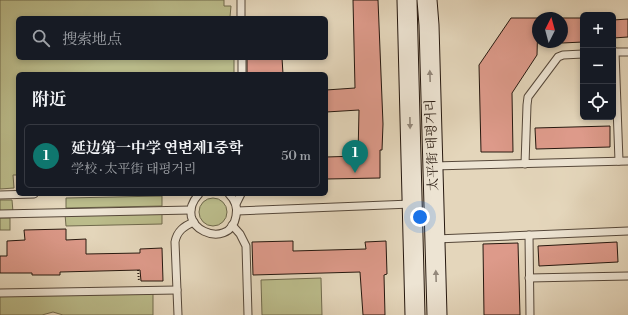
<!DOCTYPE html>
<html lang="zh">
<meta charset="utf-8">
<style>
body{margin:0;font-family:"Libre Bodoni","Noto Serif SC","Noto Serif KR",serif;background:#20242c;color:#f1f3f6}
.controls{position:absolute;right:12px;top:12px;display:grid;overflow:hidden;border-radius:6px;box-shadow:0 2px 6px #0003}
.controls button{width:36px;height:36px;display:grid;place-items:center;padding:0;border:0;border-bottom:1px solid #363941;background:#171b24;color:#f1f3f6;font:20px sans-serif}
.compass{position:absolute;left:532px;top:12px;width:36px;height:36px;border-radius:50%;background:#171b24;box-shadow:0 2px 6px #0003;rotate:6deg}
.you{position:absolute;left:420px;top:217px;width:14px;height:14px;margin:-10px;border:3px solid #fff;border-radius:50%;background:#1a73e8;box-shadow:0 0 0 6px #1a73e833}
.badge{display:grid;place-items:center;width:26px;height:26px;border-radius:50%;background:#0f766e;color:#fff;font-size:13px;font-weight:700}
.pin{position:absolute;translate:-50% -33px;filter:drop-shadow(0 1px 2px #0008)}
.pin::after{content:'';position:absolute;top:21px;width:14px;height:12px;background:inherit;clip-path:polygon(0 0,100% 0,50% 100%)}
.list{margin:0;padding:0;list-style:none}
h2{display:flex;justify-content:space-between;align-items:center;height:52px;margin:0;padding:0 16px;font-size:17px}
h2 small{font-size:13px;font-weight:400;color:#9ea1a6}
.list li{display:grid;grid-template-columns:26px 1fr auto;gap:12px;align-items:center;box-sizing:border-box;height:64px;margin:0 8px 8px;padding:0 8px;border:1px solid #363941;border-radius:6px}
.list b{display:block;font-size:15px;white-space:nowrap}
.list p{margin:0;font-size:13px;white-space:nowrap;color:#9ea1a6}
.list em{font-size:13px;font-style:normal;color:#9ea1a6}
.icon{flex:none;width:22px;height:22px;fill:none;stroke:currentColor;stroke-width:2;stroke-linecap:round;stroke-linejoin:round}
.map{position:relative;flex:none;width:628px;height:315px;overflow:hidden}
.search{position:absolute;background:#171b24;box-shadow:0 2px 6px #0003;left:16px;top:16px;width:312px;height:44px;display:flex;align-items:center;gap:10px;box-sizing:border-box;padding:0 14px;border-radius:6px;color:#9ea1a6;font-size:15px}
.panel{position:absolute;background:#171b24;box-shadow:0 2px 6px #0003;left:16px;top:72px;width:312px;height:124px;border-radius:6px}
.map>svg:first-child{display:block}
.green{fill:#bbbc8b;stroke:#706a4d}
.building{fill:#dd9a8a;stroke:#26180f}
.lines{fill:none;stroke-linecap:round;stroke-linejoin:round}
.lane-casing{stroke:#56483a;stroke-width:9}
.secondary-casing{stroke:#26180f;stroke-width:21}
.path{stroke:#26180f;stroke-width:2;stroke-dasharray:1 2;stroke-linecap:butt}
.lane{stroke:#ede4d3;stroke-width:7}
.secondary{stroke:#ede4d3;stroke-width:19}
.oneway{fill:#93887b}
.labels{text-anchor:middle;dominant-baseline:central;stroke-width:3;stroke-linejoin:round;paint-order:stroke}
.street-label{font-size:13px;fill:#26180f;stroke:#ede4d3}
</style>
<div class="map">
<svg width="628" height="315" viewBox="0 0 628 315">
<rect width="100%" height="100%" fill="#e4d6bb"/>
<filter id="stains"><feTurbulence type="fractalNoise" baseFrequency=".005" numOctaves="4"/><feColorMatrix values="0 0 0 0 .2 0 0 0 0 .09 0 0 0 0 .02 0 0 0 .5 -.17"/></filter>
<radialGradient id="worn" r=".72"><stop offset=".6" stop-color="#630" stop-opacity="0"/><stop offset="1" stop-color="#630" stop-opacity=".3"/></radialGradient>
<!-- green -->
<g class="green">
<path d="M0,0H224V6H231L230,17H234V18H18V58H234V74H18V175H13L14,188L0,189Z"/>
<path d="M162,196V206L66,208V198Z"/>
<circle cx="213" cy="212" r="14"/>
<path d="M0,200H12L13,212H0Z"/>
<path d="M162,212V224L66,226L65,214Z"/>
<rect x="0" y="218" width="10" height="12"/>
<path d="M321,278L322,315H262L261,280Z"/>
<path d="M153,293V315H63L53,312L42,315H0V295Z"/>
</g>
<!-- building -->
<g class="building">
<path d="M353,0H378L383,124L382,150H380V178L326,179V157L358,156L359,110L326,112V90L355,88Z"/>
<path d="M511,18H538L537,55L512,93L513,152H481L479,65Z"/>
<path d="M562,18H583V42L562,43Z"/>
<path d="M628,19V37L613,38V20Z"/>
<path d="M247,58H282L283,74H247Z"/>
<path d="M610,126V147L536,149L535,128Z"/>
<path d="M66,229V240L86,239V254L140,253V249L162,248L163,281H141L140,270L60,272V275H32V273H0V256H7V241L25,240L24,230Z"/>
<path d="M293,241V251L366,249L365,242L386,241L387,274L384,275L385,315H363L360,272L253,275L252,242Z"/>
<path d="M617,242L618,262L539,266L538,246Z"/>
<path d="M518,243L520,315H484L483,244Z"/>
</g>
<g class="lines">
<defs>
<g id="lane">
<path d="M241,0V18"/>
<path d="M613,52H628"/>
<path d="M615,52L619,161"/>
<path d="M242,58V74"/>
<path d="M525,164L527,105L528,97L558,57L563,55L583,54"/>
<path d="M433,166L628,161"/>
<path d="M199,194C169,227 230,253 236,216C238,207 235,200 229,194"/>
<path d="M0,195L34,194"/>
<path d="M236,204L241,194"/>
<path d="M237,211L411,204"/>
<path d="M0,214L191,210"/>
<path d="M232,225L240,234L246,246L248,315"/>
<path d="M529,235L530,315"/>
<path d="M436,239L628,231"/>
<path d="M529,278L628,276"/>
<path d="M0,293L177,290"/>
<path d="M178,315L175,242C177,231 184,226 194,222"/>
</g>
<g id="secondary">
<path d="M407,0L415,315"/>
<path d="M427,0L429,25L437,315"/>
</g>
</defs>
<!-- lane casing -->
<use href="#lane" class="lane-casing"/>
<!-- secondary casing -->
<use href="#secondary" class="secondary-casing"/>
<!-- path -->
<path class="path" d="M138,270L139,281"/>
<!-- lane -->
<use href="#lane" class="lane"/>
<!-- secondary -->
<use href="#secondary" class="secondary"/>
</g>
<!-- one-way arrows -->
<defs><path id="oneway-solid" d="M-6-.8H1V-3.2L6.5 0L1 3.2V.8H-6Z"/></defs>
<g class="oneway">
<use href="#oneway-solid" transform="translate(430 76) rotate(-92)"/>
<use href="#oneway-solid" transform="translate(410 123) rotate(89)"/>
<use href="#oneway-solid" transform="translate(436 276) rotate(-92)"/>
</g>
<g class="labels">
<!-- street labels -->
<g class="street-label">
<text transform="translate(432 145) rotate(-92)">太平街 태평거리</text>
</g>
</g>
<rect width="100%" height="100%" filter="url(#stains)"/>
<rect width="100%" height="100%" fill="url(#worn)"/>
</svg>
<div class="controls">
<button>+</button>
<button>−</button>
<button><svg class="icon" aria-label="locate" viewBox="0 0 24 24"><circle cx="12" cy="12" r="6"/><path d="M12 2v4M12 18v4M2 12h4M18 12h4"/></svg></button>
</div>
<svg class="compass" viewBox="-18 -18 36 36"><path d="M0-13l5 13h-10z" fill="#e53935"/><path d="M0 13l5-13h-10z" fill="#9ea1a6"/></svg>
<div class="you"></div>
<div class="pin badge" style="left:355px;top:173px">1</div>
<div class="search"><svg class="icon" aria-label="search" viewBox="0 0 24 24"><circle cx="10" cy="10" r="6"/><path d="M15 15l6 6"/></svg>搜索地点</div>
<section class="panel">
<h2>附近<small></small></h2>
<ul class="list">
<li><span class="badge">1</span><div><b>延边第一中学 연변제1중학</b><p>学校 · 太平街 태평거리</p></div><em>50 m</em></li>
</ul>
</section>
</div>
